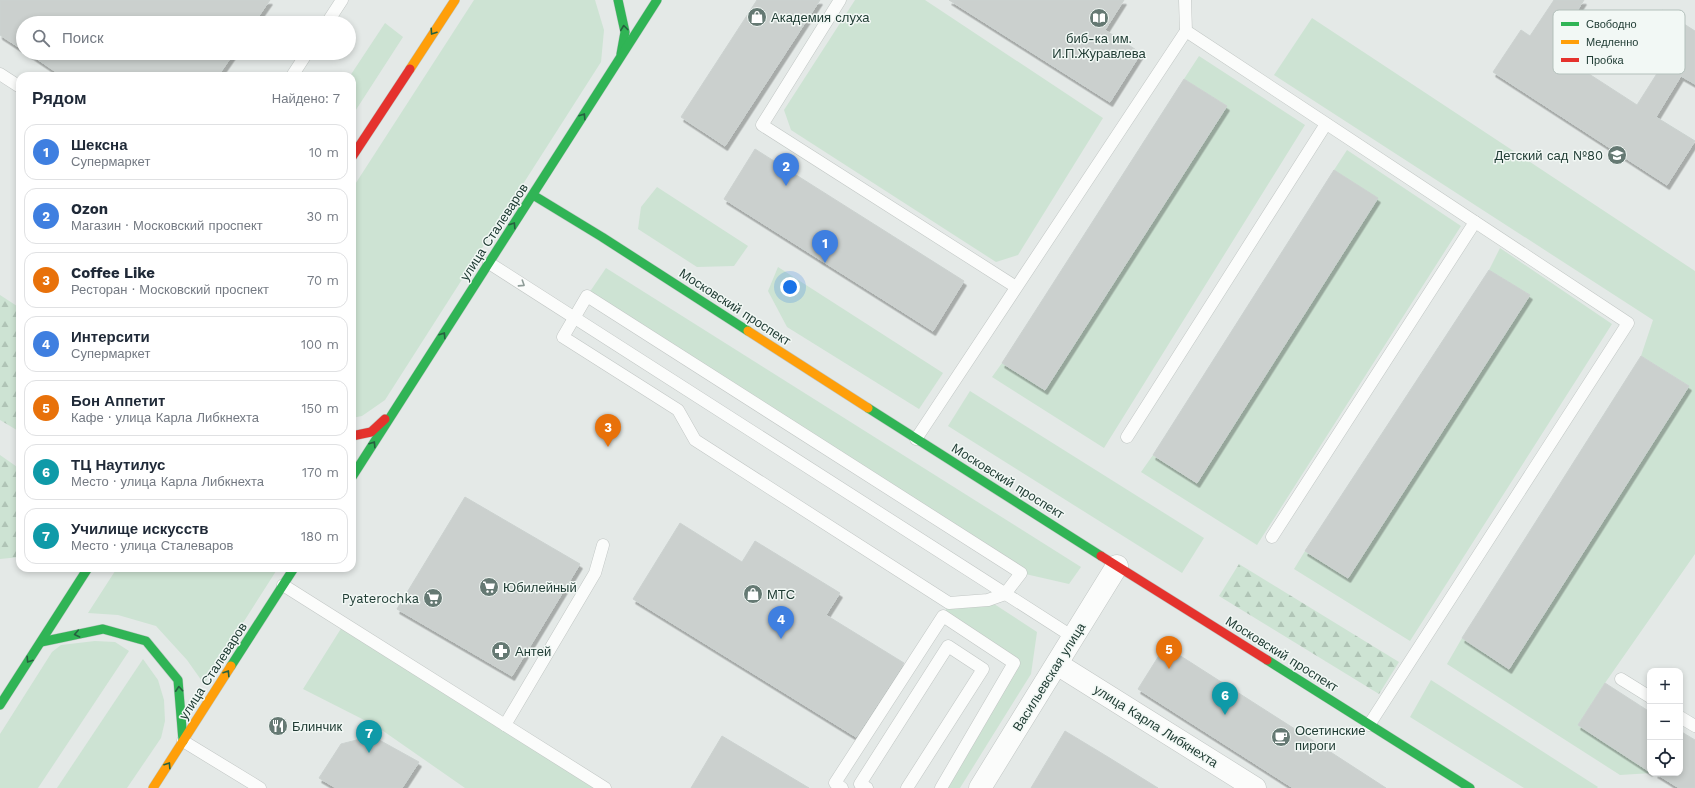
<!DOCTYPE html>
<html lang="ru">
<meta charset="utf-8">
<style>
body{margin:0;font-family:"Work Sans",sans-serif;background:#f6f6f7;color:#1f2937}
.controls{position:absolute;right:12px;bottom:12px;display:grid;overflow:hidden;border-radius:8px;box-shadow:0 2px 6px #0003}
.controls button{width:36px;height:36px;display:grid;place-items:center;padding:0;border:0;border-bottom:1px solid #e0e1e3;background:#fff;color:#1f2937;font:20px sans-serif}
.you{position:absolute;left:790px;top:287px;width:14px;height:14px;margin:-10px;border:3px solid #fff;border-radius:50%;background:#1a73e8;box-shadow:0 0 0 6px #1a73e833}
.badge{display:grid;place-items:center;width:26px;height:26px;border-radius:50%;background:#2563eb;color:#fff;font-size:13px;font-weight:700}
.pin{position:absolute;translate:-50% -33px;filter:drop-shadow(0 1px 2px #0008)}
.pin::after{content:'';position:absolute;top:21px;width:14px;height:12px;background:inherit;clip-path:polygon(0 0,100% 0,50% 100%)}
.list{margin:0;padding:0;list-style:none}
h2{display:flex;justify-content:space-between;align-items:center;height:52px;margin:0;padding:0 16px;font-size:17px}
h2 small{font-size:13px;font-weight:400;color:#747a83}
.list li{display:grid;grid-template-columns:26px 1fr auto;gap:12px;align-items:center;box-sizing:border-box;height:56px;margin:0 8px 8px;padding:0 8px;border:1px solid #e0e1e3;border-radius:12px}
.list b{display:block;font-size:15px;white-space:nowrap}
.list p{margin:0;font-size:13px;white-space:nowrap;color:#747a83}
.list em{font-size:13px;font-style:normal;color:#747a83}
.icon{flex:none;width:22px;height:22px;fill:none;stroke:currentColor;stroke-width:2;stroke-linecap:round;stroke-linejoin:round}
.map{position:relative;flex:none;width:1695px;height:788px;overflow:hidden}
.search{position:absolute;background:#fff;box-shadow:0 2px 6px #0003;left:16px;top:16px;width:340px;height:44px;display:flex;align-items:center;gap:10px;box-sizing:border-box;padding:0 14px;border-radius:22px;color:#747a83;font-size:15px}
.panel{position:absolute;background:#fff;box-shadow:0 2px 6px #0003;left:16px;top:72px;width:340px;height:500px;border-radius:12px}
.map>svg:first-child{display:block}
.grass{fill:#cde3d3}
.forest{fill:url(#forest-firs)}
.building{fill:#cbd0ce;stroke:#ccd2d0;filter:url(#shadow)}
.lines{fill:none;stroke-linecap:round;stroke-linejoin:round}
.lane-casing{stroke:#c1c6c4;stroke-width:13}
.street-casing{stroke:#c1c6c4;stroke-width:23}
.fast-casing{stroke:#bfc7c4;stroke-width:10}
.slow-casing{stroke:#bfc7c4;stroke-width:10}
.jam-casing{stroke:#bfc7c4;stroke-width:10}
.lane{stroke:#fbfcfb;stroke-width:12}
.street{stroke:#fbfcfb;stroke-width:22}
.fast{stroke:#30b455;stroke-width:9}
.slow{stroke:#ff9f0a;stroke-width:9}
.jam{stroke:#e5322d;stroke-width:9}
.oneway{stroke:#26613f}
.oneway2{stroke:#8e9c98}
.labels{text-anchor:middle;dominant-baseline:central;stroke-width:3;stroke-linejoin:round;paint-order:stroke}
.poi-label{font-size:13px;fill:#213d35;stroke:#f2f8f5;text-anchor:start}
.street-label{font-size:13px;fill:#213d35;stroke:#f2f8f5}
.key{fill:#f2f8f5;stroke:#b3c0bb;stroke-width:1}
.key-label{font-size:11px;fill:#213d35}
</style>
<div class="map">
<svg width="1695" height="788" viewBox="0 0 1695 788">
<defs>
<pattern id="forest-firs" width="22" height="20" patternUnits="userSpaceOnUse"><rect width="22" height="20" fill="#cde3d3"/><path d="M5 1l3.5 6h-7zM16 11l3.5 6h-7z" fill="#b0c4b6"/></pattern>
<filter id="shadow"><feDropShadow dx="2.5" dy="4.5" stdDeviation="0" flood-color="#0004"/></filter>
</defs>
<rect width="100%" height="100%" fill="#e4e9e7"/>
<!-- grass -->
<g class="grass">
<path d="M474,0H595L604,30L601,62L385,400L362,416L352,418V189Z"/>
<path d="M855,0H925L1103,118L1018,255L996,262L791,130L784,110Z"/>
<path d="M1312,18L1695,271V554L1605,683L1578,725L1652,773L1620,775L1447,664L1462,638L1510,668L1689,386L1641,356L1653,320L1274,75Z"/>
<path d="M385,23L403,37L352,116V76H350Z"/>
<path d="M1199,56L1305,125L1104,448L992,377L1002,363L1045,390L1227,106L1184,79Z"/>
<path d="M1347,150L1461,226L1257,545L1141,472L1153,455L1197,483L1334,170Z"/>
<path d="M657,187L748,246L734,266L697,267L638,229L641,207Z"/>
<path d="M1500,248L1612,324L1410,641L1294,569L1305,551L1348,577L1530,295L1489,270Z"/>
<path d="M778,267L943,373L919,409L787,327L768,291Z"/>
<path d="M606,268L1081,567L1069,584L1021,573L587,296Z"/>
<path d="M970,391L1204,538L1182,573L948,426Z"/>
<path d="M117,568H278L204,684L187,660L156,626L118,615L88,613Z"/>
<path d="M988,600L1037,632L1031,674L960,788H941L1014,663L943,616L949,603Z"/>
<path d="M342,627L596,788H465L376,726L303,689Z"/>
<path d="M95,641L115,642L129,651L38,788H0V734L52,652L61,645Z"/>
<path d="M143,659L158,680L164,700L165,721L161,738L127,788H57Z"/>
<path d="M1431,680L1598,787L1597,788H1524L1410,717Z"/>
</g>
<!-- forest -->
<g class="forest">
<path d="M0,295L20,308V432L0,420Z"/>
<path d="M0,455L20,469V557L0,559Z"/>
<path d="M1239,564L1399,662L1379,694L1219,596Z"/>
</g>
<!-- building -->
<g class="building">
<path d="M0,0H270L254,23H23V50L0,35Z"/>
<path d="M757,0H820L725,146L681,117Z"/>
<path d="M949,0H1124L1105,30L1141,53L1110,102Z"/>
<path d="M1554,0H1584L1552,50L1637,105L1663,64L1636,47L1662,10L1695,31V84L1681,76L1656,117L1695,141L1667,185L1493,72L1521,30L1530,36Z"/>
<path d="M28,53H234L218,76H62Z"/>
<path d="M1184,79L1227,106L1045,390L1002,363Z"/>
<path d="M755,149L964,281L933,331L724,199Z"/>
<path d="M1334,170L1378,198L1197,483L1153,455Z"/>
<path d="M1489,270L1530,295L1348,578L1305,551Z"/>
<path d="M1641,356L1689,386L1509,669L1462,638Z"/>
<path d="M465,497L580,564L512,676L397,609Z"/>
<path d="M680,523L742,562L755,541L840,593L826,615L904,663L856,737L633,599Z"/>
<path d="M1165,646L1312,740L1386,788H1293L1138,689Z"/>
<path d="M1605,683L1650,712V772L1578,725Z"/>
<path d="M1065,731L1108,757L1158,788H1031Z"/>
<path d="M1680,731L1695,740V788H1679L1655,773H1680Z"/>
<path d="M372,736L419,762L402,788H336L319,778L341,744Z"/>
<path d="M722,736L809,788H691Z"/>
</g>
<g class="lines">
<defs>
<g id="lane">
<path d="M840,0L762,125L1016,287"/>
<path d="M1185,0L1186,31L1628,323L1369,725"/>
<path d="M327,23L342,0"/>
<path d="M0,74L20,87"/>
<path d="M292,76L307,53"/>
<path d="M489,263L1073,637"/>
<path d="M587,296L1021,573L1005,594L988,600L949,603L695,440L678,410L563,337Z"/>
<path d="M1127,437L1326,124"/>
<path d="M916,439L1186,31"/>
<path d="M1272,537L1475,222"/>
<path d="M283,585L605,788"/>
<path d="M1621,679L1650,697"/>
<path d="M1680,717L1695,726"/>
<path d="M505,725L595,573L603,545"/>
<path d="M183,741L260,788"/>
<path d="M842,788L835,783L943,616L1014,663L941,788"/>
<path d="M867,788L860,784L948,646L983,669L907,788"/>
</g>
<g id="street">
<path d="M1057,664L1255,788"/>
<path d="M980,788L1117,566"/>
</g>
<g id="fast">
<path d="M618,0L625,32L621,54"/>
<path d="M533,195L602,237L748,331"/>
<path d="M868,408L1101,556"/>
<path d="M352,477L657,0"/>
<path d="M41,642L103,629L146,641L178,680L183,741"/>
<path d="M1267,660L1470,788"/>
<path d="M231,666L294,568"/>
<path d="M0,705L88,568"/>
</g>
<g id="slow">
<path d="M410,69L455,0"/>
<path d="M748,331L868,408"/>
<path d="M153,788L231,666"/>
</g>
<g id="jam">
<path d="M352,157L410,69"/>
<path d="M352,436L371,432L385,419"/>
<path d="M1101,556L1267,660"/>
</g>
</defs>
<!-- lane casing -->
<use href="#lane" class="lane-casing"/>
<!-- street casing -->
<use href="#street" class="street-casing"/>
<!-- fast casing -->
<use href="#fast" class="fast-casing"/>
<!-- slow casing -->
<use href="#slow" class="slow-casing"/>
<!-- jam casing -->
<use href="#jam" class="jam-casing"/>
<!-- lane -->
<use href="#lane" class="lane"/>
<!-- street -->
<use href="#street" class="street"/>
<!-- fast -->
<use href="#fast" class="fast"/>
<!-- slow -->
<use href="#slow" class="slow"/>
<!-- jam -->
<use href="#jam" class="jam"/>
</g>
<!-- one-way arrows -->
<defs><path id="oneway-chevron" d="M-2-3.5L2.5 0L-2 3.5" fill="none" stroke-width="1.6" stroke-linecap="round" stroke-linejoin="round"/></defs>
<g class="oneway">
<use href="#oneway-chevron" transform="translate(624 28) rotate(-97)"/>
<use href="#oneway-chevron" transform="translate(433 32) rotate(124)"/>
<use href="#oneway-chevron" transform="translate(583 116) rotate(-57)"/>
<use href="#oneway-chevron" transform="translate(513 225) rotate(-57)"/>
<use href="#oneway-chevron" transform="translate(443 335) rotate(-57)"/>
<use href="#oneway-chevron" transform="translate(373 444) rotate(-57)"/>
<use href="#oneway-chevron" transform="translate(77 634) rotate(168)"/>
<use href="#oneway-chevron" transform="translate(29 660) rotate(123)"/>
<use href="#oneway-chevron" transform="translate(227 673) rotate(-57)"/>
<use href="#oneway-chevron" transform="translate(179 689) rotate(-94)"/>
<use href="#oneway-chevron" transform="translate(168 765) rotate(-57)"/>
</g>
<use class="oneway2" href="#oneway-chevron" transform="translate(522 284) rotate(33)"/>
<!-- icons -->
<defs>
<symbol id="shop-disc" viewBox="-11 -11 22 22"><circle r="9.5" fill="#657973" stroke="#f2f8f5"/><path d="M-5-2.5h2.3a2.7 3.5 0 0 1 5.4 0H5L5.5 6h-11ZM-1.5-2.5h3a1.5 2.3 0 0 0-3 0Z" fill="#fff"/></symbol>
<symbol id="library-disc" viewBox="-11 -11 22 22"><circle r="9.5" fill="#657973" stroke="#f2f8f5"/><path d="M-6-4Q-3-5.5-.7-3.5V5Q-3 3-6 4ZM6-4Q3-5.5 .7-3.5V5Q3 3 6 4Z" fill="#fff"/></symbol>
<symbol id="school-disc" viewBox="-11 -11 22 22"><circle r="9.5" fill="#657973" stroke="#f2f8f5"/><path d="M0-5L7-2L0 1L-7-2ZM-4 1L0 2.5L4 1V4Q0 6-4 4Z" fill="#fff"/></symbol>
<symbol id="supermarket-disc" viewBox="-11 -11 22 22"><circle r="9.5" fill="#657973" stroke="#f2f8f5"/><path d="M-6-5.5h2.5l.6 2H6L4.5 2H-2.5L-4.4-4H-6ZM-1.5 3.2a1.3 1.3 0 1 0 .1 0ZM3 3.2a1.3 1.3 0 1 0 .1 0Z" fill="#fff"/></symbol>
<symbol id="pharmacy-disc" viewBox="-11 -11 22 22"><circle r="9.5" fill="#657973" stroke="#f2f8f5"/><path d="M-2-6h4v4h4v4h-4v4h-4v-4h-4v-4h4Z" fill="#fff"/></symbol>
<symbol id="restaurant-disc" viewBox="-11 -11 22 22"><circle r="9.5" fill="#657973" stroke="#f2f8f5"/><path d="M-5-6h1v4h1v-4h1v4h1v-4h1v5L-1.5 .5V6h-2V.5L-5-1ZM5-6V6H3V1.5H1.5Q1.5-4 5-6Z" fill="#fff"/></symbol>
<symbol id="cafe-disc" viewBox="-11 -11 22 22"><circle r="9.5" fill="#657973" stroke="#f2f8f5"/><path d="M-5.5-4.5H6V0H3Q3 3.5 0 3.5H-2.5Q-5.5 3.5-5.5 0ZM3-3.2v2h1.7v-2ZM-6 4.5H4V6H-6Z" fill="#fff"/></symbol>
</defs>
<g fill-rule="evenodd">
<use href="#shop-disc" x="746" y="6" width="22" height="22"/>
<use href="#library-disc" x="1088" y="7" width="22" height="22"/>
<use href="#school-disc" x="1606" y="144" width="22" height="22"/>
<use href="#supermarket-disc" x="478" y="576" width="22" height="22"/>
<use href="#shop-disc" x="742" y="583" width="22" height="22"/>
<use href="#supermarket-disc" x="422" y="587" width="22" height="22"/>
<use href="#pharmacy-disc" x="490" y="640" width="22" height="22"/>
<use href="#restaurant-disc" x="267" y="715" width="22" height="22"/>
<use href="#cafe-disc" x="1270" y="726" width="22" height="22"/>
</g>
<g class="labels">
<!-- poi labels -->
<g class="poi-label">
<text x="771" y="17">Академия слуха</text>
<text x="1099" y="38" text-anchor="middle">биб-ка им.<tspan x="1099" dy="15">И.П.Журавлева</tspan></text>
<text x="1603" y="155" text-anchor="end">Детский сад №80</text>
<text x="503" y="587">Юбилейный</text>
<text x="767" y="594">МТС</text>
<text x="419" y="598" text-anchor="end">Pyaterochka</text>
<text x="515" y="651">Антей</text>
<text x="292" y="726">Блинчик</text>
<text x="1295" y="730">Осетинские<tspan x="1295" dy="15">пироги</tspan></text>
</g>
<!-- street labels -->
<g class="street-label">
<text transform="translate(494 232) rotate(-57)">улица Сталеваров</text>
<text transform="translate(735 307) rotate(33)">Московский проспект</text>
<text transform="translate(1008 481) rotate(32)">Московский проспект</text>
<text transform="translate(1282 654) rotate(32)">Московский проспект</text>
<text transform="translate(213 671) rotate(-57)">улица Сталеваров</text>
<text transform="translate(1049 677) rotate(-58)">Васильевская улица</text>
<text transform="translate(1156 726) rotate(32)">улица Карла Либкнехта</text>
</g>
</g>
<!-- legend -->
<rect x="1553" y="10" width="132" height="64" rx="6" class="key"/>
<rect x="1561" y="22" width="18" height="4" fill="#30b455"/>
<rect x="1561" y="40" width="18" height="4" fill="#ff9f0a"/>
<rect x="1561" y="58" width="18" height="4" fill="#e5322d"/>
<g class="key-label">
<text x="1586" y="28">Свободно</text>
<text x="1586" y="46">Медленно</text>
<text x="1586" y="64">Пробка</text>
</g>
</svg>
<div class="controls">
<button>+</button>
<button>−</button>
<button><svg class="icon" aria-label="locate" viewBox="0 0 24 24"><circle cx="12" cy="12" r="6"/><path d="M12 2v4M12 18v4M2 12h4M18 12h4"/></svg></button>
</div>
<div class="you"></div>
<div class="pin badge" style="left:825px;top:263px;background:#3f7fe0">1</div>
<div class="pin badge" style="left:786px;top:186px;background:#3f7fe0">2</div>
<div class="pin badge" style="left:608px;top:447px;background:#e8710a">3</div>
<div class="pin badge" style="left:781px;top:639px;background:#3f7fe0">4</div>
<div class="pin badge" style="left:1169px;top:669px;background:#e8710a">5</div>
<div class="pin badge" style="left:1225px;top:715px;background:#0f9aa8">6</div>
<div class="pin badge" style="left:369px;top:753px;background:#0f9aa8">7</div>
<div class="search"><svg class="icon" aria-label="search" viewBox="0 0 24 24"><circle cx="10" cy="10" r="6"/><path d="M15 15l6 6"/></svg>Поиск</div>
<section class="panel">
<h2>Рядом<small>Найдено: 7</small></h2>
<ul class="list">
<li><span class="badge" style="background:#3f7fe0">1</span><div><b>Шексна</b><p>Супермаркет</p></div><em>10 m</em></li>
<li><span class="badge" style="background:#3f7fe0">2</span><div><b>Ozon</b><p>Магазин · Московский проспект</p></div><em>30 m</em></li>
<li><span class="badge" style="background:#e8710a">3</span><div><b>Coffee Like</b><p>Ресторан · Московский проспект</p></div><em>70 m</em></li>
<li><span class="badge" style="background:#3f7fe0">4</span><div><b>Интерсити</b><p>Супермаркет</p></div><em>100 m</em></li>
<li><span class="badge" style="background:#e8710a">5</span><div><b>Бон Аппетит</b><p>Кафе · улица Карла Либкнехта</p></div><em>150 m</em></li>
<li><span class="badge" style="background:#0f9aa8">6</span><div><b>ТЦ Наутилус</b><p>Место · улица Карла Либкнехта</p></div><em>170 m</em></li>
<li><span class="badge" style="background:#0f9aa8">7</span><div><b>Училище искусств</b><p>Место · улица Сталеваров</p></div><em>180 m</em></li>
</ul>
</section>
</div>
